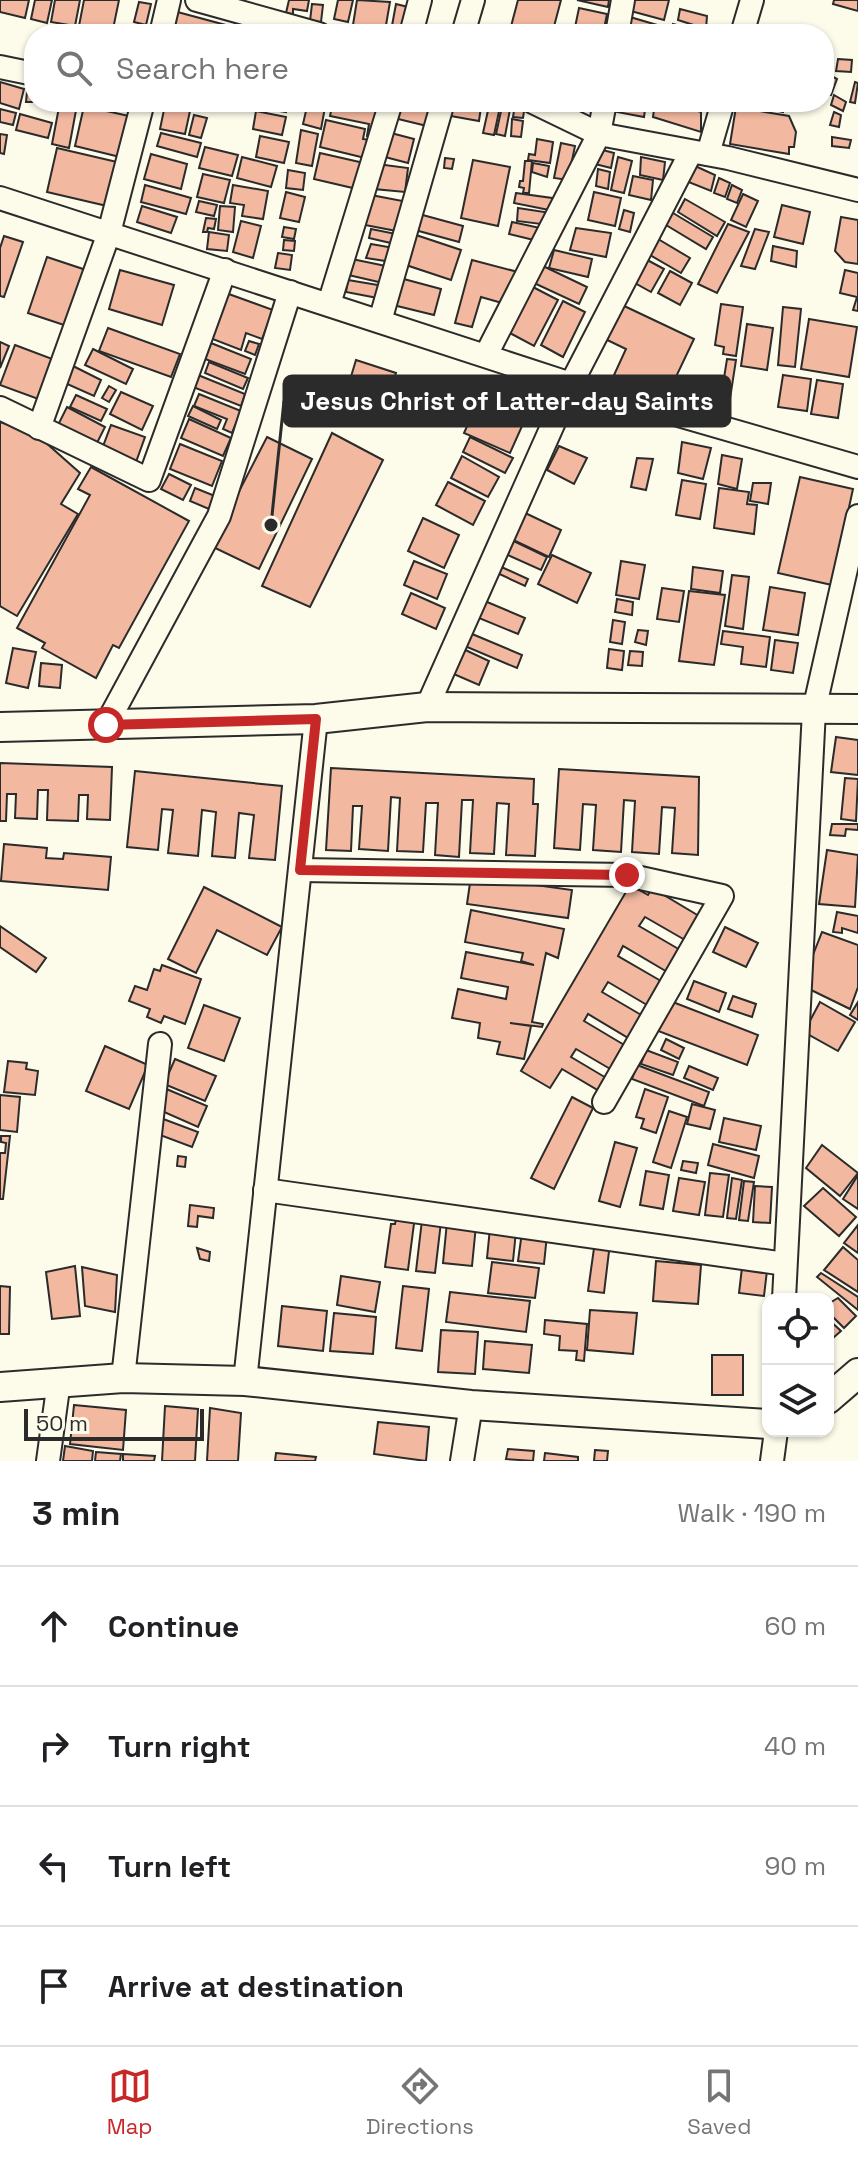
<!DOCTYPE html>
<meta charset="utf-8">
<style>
body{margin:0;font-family:"Space Grotesk",sans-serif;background:#f6f6f6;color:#202124}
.controls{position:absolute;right:24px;bottom:24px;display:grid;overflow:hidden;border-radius:16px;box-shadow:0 2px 6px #0004}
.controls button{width:72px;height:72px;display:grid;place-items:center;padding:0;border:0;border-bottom:2px solid #e0e0e0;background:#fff;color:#202124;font:40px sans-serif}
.scale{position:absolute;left:24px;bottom:20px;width:180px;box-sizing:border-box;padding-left:8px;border:4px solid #2b2b2b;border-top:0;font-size:22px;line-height:28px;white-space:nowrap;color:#2b2b2b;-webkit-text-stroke:6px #fdfbea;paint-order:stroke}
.stop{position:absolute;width:24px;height:24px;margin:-18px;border:6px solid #c62828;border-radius:50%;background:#fff}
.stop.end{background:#c62828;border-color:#fff;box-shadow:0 2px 8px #0008}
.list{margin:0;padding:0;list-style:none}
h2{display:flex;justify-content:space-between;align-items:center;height:104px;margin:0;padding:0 32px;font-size:34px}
h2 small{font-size:26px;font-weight:400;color:#757577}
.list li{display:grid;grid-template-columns:52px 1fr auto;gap:24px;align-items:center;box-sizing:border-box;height:120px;padding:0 32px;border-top:2px solid #e0e0e0}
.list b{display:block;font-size:30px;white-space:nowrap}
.list em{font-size:26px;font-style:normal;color:#757577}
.icon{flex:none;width:44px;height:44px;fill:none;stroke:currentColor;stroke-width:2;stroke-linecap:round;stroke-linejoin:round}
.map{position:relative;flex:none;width:858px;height:1461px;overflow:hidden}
.search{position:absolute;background:#fff;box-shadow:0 2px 6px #0004;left:24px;right:24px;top:24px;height:88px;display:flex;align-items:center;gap:20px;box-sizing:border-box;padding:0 28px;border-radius:32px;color:#757577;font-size:30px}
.sheet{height:584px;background:#fff}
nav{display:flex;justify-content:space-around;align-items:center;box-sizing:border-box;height:112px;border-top:2px solid #e0e0e0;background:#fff;font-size:22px;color:#757577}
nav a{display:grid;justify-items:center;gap:4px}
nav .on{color:#c62828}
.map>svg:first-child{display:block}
.building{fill:#f2b8a0;stroke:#2b2b2b;stroke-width:2}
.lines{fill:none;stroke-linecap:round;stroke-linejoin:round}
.minor-casing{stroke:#2b2b2b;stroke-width:26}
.tertiary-casing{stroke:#2b2b2b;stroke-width:32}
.minor{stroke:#fdfbea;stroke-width:22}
.tertiary{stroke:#fdfbea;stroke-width:28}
.route{stroke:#c62828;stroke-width:10}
.leader{fill:none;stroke:#2b2b2b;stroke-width:3}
.callout-dot{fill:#2b2b2b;stroke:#fdfbea;stroke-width:3}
.callout{fill:#2b2b2b;stroke:#2b2b2b;stroke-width:3}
.callout-label{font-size:26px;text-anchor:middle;font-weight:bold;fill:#fff}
</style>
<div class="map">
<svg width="858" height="1461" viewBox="0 0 858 1461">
<rect width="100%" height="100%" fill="#fdfbea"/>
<!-- building -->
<g class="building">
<path d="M0,0H29L25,18L0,12Z"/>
<path d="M35,0H52L47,23L31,19Z"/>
<path d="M55,0H80L75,26L51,22Z"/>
<path d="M84,0H119L112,34L78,31Z"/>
<path d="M289,0H309L307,11L293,9V14L286,13Z"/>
<path d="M338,0H353L348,22L334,19Z"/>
<path d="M357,0L390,2L385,31L353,25Z"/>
<path d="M518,0H561L552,34H509Z"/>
<path d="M577,0H609L608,7Z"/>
<path d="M629,0H669L664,20L627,10Z"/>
<path d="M834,0H858V11L833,4Z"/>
<path d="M139,2L151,4L146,25L134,22Z"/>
<path d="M312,4L323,5L321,22L310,21Z"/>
<path d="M396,4L412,8L403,34L391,31Z"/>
<path d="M579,8L607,14L603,34L574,32Z"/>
<path d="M680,9L707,16L706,29L678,20Z"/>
<path d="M170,10L237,28L235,34H164Z"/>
<path d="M630,17L664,27L662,34H626Z"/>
<path d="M673,24L711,34H671Z"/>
<path d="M838,59L852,60L851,72L836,71Z"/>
<path d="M824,72L837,79L831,95L824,93Z"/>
<path d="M0,82L24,89L19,109L0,103Z"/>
<path d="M855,82L858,83L855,103L850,102Z"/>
<path d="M27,92L34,93L33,102H26Z"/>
<path d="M834,95L846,102L843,111L831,105Z"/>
<path d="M60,102L77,105L69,148L52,144Z"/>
<path d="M256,102H288L286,112L255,107Z"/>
<path d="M308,102H326L321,129L303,124Z"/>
<path d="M333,102H380L372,137L367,136L369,124L330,116Z"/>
<path d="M397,102H433L427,126L394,118Z"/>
<path d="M448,102L481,107L479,121L445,115Z"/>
<path d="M469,102H501L494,135L483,133L489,106Z"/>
<path d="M503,102L511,104L505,136L496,134Z"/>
<path d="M617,102L646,103L644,117L617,112Z"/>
<path d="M655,102H671L701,112V132L653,117Z"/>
<path d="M737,102H784L783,112Z"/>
<path d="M515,104L525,105L523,118L513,117Z"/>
<path d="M165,105L190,111L185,134L160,129Z"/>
<path d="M84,106L129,116L120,157L75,146Z"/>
<path d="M736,107L789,116L796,132L794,147H789V154L730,144Z"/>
<path d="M0,109L16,113L13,125L0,122Z"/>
<path d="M256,111L286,117L282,135L253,129Z"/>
<path d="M834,112L841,115L839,127L830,125Z"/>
<path d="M20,114L52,123L48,138L16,130Z"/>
<path d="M194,115L207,118L201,138L189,135Z"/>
<path d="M512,119L523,121L521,137L511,136Z"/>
<path d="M326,120L365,129L363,139L369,140L365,158L320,147Z"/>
<path d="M301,130L318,134L312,166L296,163Z"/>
<path d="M161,133L201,143L197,157L157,146Z"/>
<path d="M391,133L414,139L408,163L385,157Z"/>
<path d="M0,134L7,135L4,154L0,153Z"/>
<path d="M260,136L289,142L284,163L256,157Z"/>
<path d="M832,137L851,140L849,148L832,146Z"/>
<path d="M537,139L553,142L550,163L528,160L529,154L535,155Z"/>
<path d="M561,143L575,146L568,180L554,178Z"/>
<path d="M205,147L238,155L232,176L199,168Z"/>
<path d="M57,148L117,162L107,206L47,192Z"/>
<path d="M599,149L614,153L611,168L595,164Z"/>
<path d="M320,153L364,163L357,189L314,179Z"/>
<path d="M151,154L187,164L181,189L144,179Z"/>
<path d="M242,157L277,166L271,187L237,178Z"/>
<path d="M618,157L632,161L624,193L611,190Z"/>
<path d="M641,157L665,162L663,180L640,175Z"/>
<path d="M445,158L454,159L452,169L444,168Z"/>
<path d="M473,160L510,167L498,226L461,218Z"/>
<path d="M525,161H532L529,193H523L524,188L519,187L520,181H523Z"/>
<path d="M533,163L549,166L547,177L532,172Z"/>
<path d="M377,164L408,168L405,192L374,189Z"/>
<path d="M693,165L715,175L711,191L686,181Z"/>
<path d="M598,169L610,172L608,189L596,186Z"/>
<path d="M288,170L305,173L303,190L286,188Z"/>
<path d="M203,174L230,180L224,203L197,197Z"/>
<path d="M633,176L653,180L651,200L629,195Z"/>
<path d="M719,178L730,183L725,197L714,193Z"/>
<path d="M145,185L191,198L186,214L141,202Z"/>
<path d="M233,185L268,191L263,219L242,216L244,205L230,203Z"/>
<path d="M732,185L742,190L737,203L727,199Z"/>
<path d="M286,192L305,197L299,222L280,218Z"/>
<path d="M594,192L621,198L615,226L588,220Z"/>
<path d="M516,193L552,198L554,211L514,203Z"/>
<path d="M743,194L758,201L746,227L731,220Z"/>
<path d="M371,195L413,203L407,233L365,225Z"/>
<path d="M685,199L725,222L717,236L678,212Z"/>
<path d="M199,201L217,205L214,216L196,212Z"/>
<path d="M782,205L810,212L803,244L774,237Z"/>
<path d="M142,206L177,217L171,233L137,222Z"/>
<path d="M220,206L235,207L233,232L218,230Z"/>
<path d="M518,208L551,213L549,225L517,221Z"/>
<path d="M624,210L634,213L630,232L619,229Z"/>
<path d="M668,210L713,237L706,249L661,222Z"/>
<path d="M419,214L463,226L459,242L415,230Z"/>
<path d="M841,217L858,220V264L845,262L835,251Z"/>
<path d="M206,218L216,219L214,229L208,228L207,232H203Z"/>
<path d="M241,221L261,226L253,258L233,252Z"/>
<path d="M512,222L545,229L542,242L509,234Z"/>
<path d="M728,224L749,232L717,293L698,284Z"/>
<path d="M284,227L296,229L294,239L282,237Z"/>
<path d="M576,228L611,233L606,257L570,250Z"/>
<path d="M371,229L396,234L395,244L369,238Z"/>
<path d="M755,229L769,232L755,269L741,266Z"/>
<path d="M209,232L229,235L227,251L207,249Z"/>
<path d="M416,235L461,250L451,280L406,265Z"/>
<path d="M4,236L23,242L4,297L0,296V248Z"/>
<path d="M653,236L690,258L681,273L643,251Z"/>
<path d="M284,240L295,241L294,251L283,250Z"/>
<path d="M371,244L394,248L392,262L366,258Z"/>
<path d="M773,246L797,251L796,267L771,261Z"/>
<path d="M554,250L592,259L588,277L549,268Z"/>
<path d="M278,253L292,255L290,270L275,268Z"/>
<path d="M638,255L664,269L651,292L626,278Z"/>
<path d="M47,257L86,270L67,326L28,313Z"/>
<path d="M347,258L386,266L383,283L344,274Z"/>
<path d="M472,260L518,272L509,305L481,297L472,327L455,323Z"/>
<path d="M543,266L587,287L579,304L534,283Z"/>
<path d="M120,270L174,285L162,325L109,309Z"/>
<path d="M845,270L858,273V311L853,310L857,297L840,293Z"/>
<path d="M670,271L692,283L680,305L658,293Z"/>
<path d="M400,278L441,289L434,315L393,305Z"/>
<path d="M348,280L390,287L388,300L346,292Z"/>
<path d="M531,286L558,300L534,346L508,332Z"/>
<path d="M226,293L273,310L262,339L246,333L241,350L210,338Z"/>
<path d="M563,301L585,312L563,357L541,345Z"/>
<path d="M620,304L694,339L665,400L614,375L626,349L603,338Z"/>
<path d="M721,304L743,307L736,356L723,354L724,347L715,345Z"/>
<path d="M783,307L801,309L795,367L778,365Z"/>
<path d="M809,319L857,327L849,377L801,369Z"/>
<path d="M747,324L773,328L767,370L741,366Z"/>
<path d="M108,328L180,354L171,377L99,351Z"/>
<path d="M249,341L259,344L255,355L245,351Z"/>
<path d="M0,342L9,346L0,368Z"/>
<path d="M211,343L251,359L245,374L205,359Z"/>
<path d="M15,345L55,360L41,400L0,385Z"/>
<path d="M93,349L133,369L126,384L85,365Z"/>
<path d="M727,359L736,360L729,405L720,403Z"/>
<path d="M356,360L396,373L385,405L346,393Z"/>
<path d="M209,362L248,378L243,389L205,373Z"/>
<path d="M73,366L101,380L94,396L65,383Z"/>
<path d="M198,375L245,394L241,406L193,387Z"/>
<path d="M783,375L811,379L807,411L778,407Z"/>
<path d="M817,380L843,384L838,418L811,414Z"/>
<path d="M109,386L116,390L109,402L102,398Z"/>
<path d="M121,392L153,406L142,430L110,414Z"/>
<path d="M199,394L241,411L232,433L223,429L227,419L194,406Z"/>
<path d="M76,395L107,409L101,421L70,407Z"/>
<path d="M481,395L527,415L510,453L464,433Z"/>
<path d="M193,406L221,420L217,429L188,416Z"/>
<path d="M67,407L105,427L94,449L56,429Z"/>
<path d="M189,419L231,438L223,456L181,438Z"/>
<path d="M0,422L36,434L80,473L61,504L78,514L17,616L0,606Z"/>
<path d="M111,425L145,437L136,462L102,449Z"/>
<path d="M332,433L383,460L310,607L262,586Z"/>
<path d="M267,437L312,459L259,569L211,546Z"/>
<path d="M470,437L513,458L505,473L463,452Z"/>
<path d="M682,442L711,448L703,479L678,473Z"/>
<path d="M180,444L222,461L212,486L170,469Z"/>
<path d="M559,446L587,458L574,484L547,470Z"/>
<path d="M722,455L742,459L737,489L718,484Z"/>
<path d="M462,456L499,477L488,497L451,478Z"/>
<path d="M637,458L653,459L646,490L631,487Z"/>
<path d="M91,467L189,521L119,648L113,645L96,678L42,648L45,643L17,628L90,495L78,489Z"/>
<path d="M169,474L191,485L183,500L161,489Z"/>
<path d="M800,477L853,489L832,585L778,573Z"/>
<path d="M682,480L706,484L700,519L676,515Z"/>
<path d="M448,482L485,501L473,525L436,505Z"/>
<path d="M753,483H771L768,504L750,501Z"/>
<path d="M195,488L215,496L209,509L190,501Z"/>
<path d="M719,488L749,492L747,504L757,505L754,534L714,528Z"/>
<path d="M521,511L561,530L549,557L509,538Z"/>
<path d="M423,518L459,535L444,568L408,551Z"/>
<path d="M505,537L547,557L541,570L499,551Z"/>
<path d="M552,555L591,573L577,603L538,584Z"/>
<path d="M414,561L447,574L437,599L404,585Z"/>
<path d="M621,561L645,565L639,599L616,595Z"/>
<path d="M495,564L528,579L525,586L493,571Z"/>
<path d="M693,567L723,571L720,593L691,589Z"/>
<path d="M732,575L749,577L743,629L725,626Z"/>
<path d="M770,587L805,593L798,635L763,630Z"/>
<path d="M662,588L684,591L679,622L657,619Z"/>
<path d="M689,591L725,595L714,665L679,661Z"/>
<path d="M411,593L445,608L436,629L402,614Z"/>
<path d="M480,599L525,618L518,634L474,616Z"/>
<path d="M617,599L633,602L632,615L615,612Z"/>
<path d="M613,620L625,622L622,644L610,642Z"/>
<path d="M638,630L648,631L646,645L635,642Z"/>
<path d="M465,631L522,655L517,668L460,644Z"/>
<path d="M723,631L770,637L766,667L741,664L743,647L721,644Z"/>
<path d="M775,640L798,643L793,673L771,670Z"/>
<path d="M459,647L489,661L479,685L449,672Z"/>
<path d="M13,648L36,652L28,688L6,683Z"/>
<path d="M609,649L624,651L622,670L607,668Z"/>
<path d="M630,651L643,652L642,666L628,665Z"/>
<path d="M41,663L62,665L60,688L39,686Z"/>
<path d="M836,737L858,740V775L831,772Z"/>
<path d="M0,763L112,767L110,820L87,819L88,795H79L78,821L47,820L48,790H38L37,819L15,818L16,794H7L6,821H0Z"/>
<path d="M331,768L534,779L533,804H538L535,856L506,855L509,804L497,803L494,854L470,853L473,800H462L459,857L435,855L438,803H426L423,852L397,851L400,798L391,797L388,851L359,849L362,806H353L351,851L326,850Z"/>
<path d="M559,769L699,777L698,855L672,853L675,808L662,807L659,854L632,852L635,801L624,800L621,852L593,850L596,805L583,804L580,850L554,848Z"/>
<path d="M135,771L282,786L275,860L249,858L254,815L239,813L235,858L212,856L216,812L202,810L198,856L168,853L173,810L162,809L158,850L127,847Z"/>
<path d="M845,778L858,779L856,821L841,819Z"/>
<path d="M832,824H858V830L846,829L845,836L830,835Z"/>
<path d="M4,844L47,848L46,858L63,859L64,853L111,857L108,890L1,881Z"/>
<path d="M827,850L858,855L855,907L819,904Z"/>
<path d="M471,876L572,890L568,918L467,904Z"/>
<path d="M630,885L648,895L652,888L699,916L685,940L645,917L639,926L682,951L669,973L623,946L618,956L661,981L647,1005L608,982L602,992L643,1016L630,1039L588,1014L584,1021L626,1046L612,1070L576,1049L571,1057L608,1079L601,1092L562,1069L550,1088L521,1071Z"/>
<path d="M204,887L282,927L267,955L217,930L196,973L168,959Z"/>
<path d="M471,910L564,929L558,958L546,953L532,1022L543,1024L542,1027L510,1023L531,1026L524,1059L497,1054L500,1042L478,1038L480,1023L452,1018L458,989L506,999L508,987L461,978L466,952L534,965L521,961L523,953L465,942Z"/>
<path d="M837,912L858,916V933L842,928V933L833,932Z"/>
<path d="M0,926L46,958L36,972L0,947Z"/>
<path d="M725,927L758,943L746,967L713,952Z"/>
<path d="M822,932L858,945V987L850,1009L807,988L805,975Z"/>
<path d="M162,965L201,979L185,1024L164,1016L161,1023L147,1017L150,1009L129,1001L135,986L147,990L154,969L160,971Z"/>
<path d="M694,981L726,993L719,1012L687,999Z"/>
<path d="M733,996L756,1004L752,1017L728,1009Z"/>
<path d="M665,999L758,1035L747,1065L653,1029Z"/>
<path d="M820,1002L855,1022L838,1051L804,1032Z"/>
<path d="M858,1002V1020L850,1015Z"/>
<path d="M204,1005L240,1018L224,1061L188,1048Z"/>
<path d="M666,1039L684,1048L679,1059L661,1050Z"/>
<path d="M105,1046L148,1065L129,1109L86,1091Z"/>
<path d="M646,1050L678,1062L673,1075L641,1064Z"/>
<path d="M175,1059L216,1076L205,1101L164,1084Z"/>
<path d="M8,1061L27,1063L26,1069L38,1071L35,1095L4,1092Z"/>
<path d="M637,1065L709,1092L704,1106L632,1079Z"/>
<path d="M689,1066L718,1078L713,1090L684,1078Z"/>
<path d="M164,1088L207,1106L198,1127L155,1108Z"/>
<path d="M645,1089L668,1097L656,1133L641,1128L644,1119L636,1117Z"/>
<path d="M0,1095L20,1097L17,1132L0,1130Z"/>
<path d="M572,1097L593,1108L554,1189L531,1178Z"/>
<path d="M692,1104L715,1110L710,1129L687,1124Z"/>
<path d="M669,1111L687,1117L671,1168L653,1162Z"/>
<path d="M158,1117L198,1132L192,1147L152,1132Z"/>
<path d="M724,1118L761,1126L756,1150L719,1142Z"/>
<path d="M1,1136H10L3,1199H0V1153H5L6,1143L1,1142Z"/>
<path d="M615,1142L637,1148L620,1207L599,1201Z"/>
<path d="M713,1144L759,1156L754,1178L708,1165Z"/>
<path d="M822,1145L858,1173L840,1196L806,1168Z"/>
<path d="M178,1156L186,1157L185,1167L177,1166Z"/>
<path d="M683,1161L698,1163L696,1173L681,1170Z"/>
<path d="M646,1171L669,1175L663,1209L640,1205Z"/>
<path d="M710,1173L729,1175L723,1217L705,1215Z"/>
<path d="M858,1175V1209L843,1199Z"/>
<path d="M679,1178L705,1182L699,1215L673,1211Z"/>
<path d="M732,1178L742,1180L736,1219L727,1218Z"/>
<path d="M744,1181L754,1182L748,1221L739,1220Z"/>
<path d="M755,1186L772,1187L770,1223L753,1222Z"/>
<path d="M823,1188L856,1217L839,1236L804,1206Z"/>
<path d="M190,1205L214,1208L213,1218L198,1216L197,1227L188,1226Z"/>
<path d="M397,1214L415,1216L408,1270L385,1267L391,1224H395Z"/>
<path d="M422,1220L441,1222L435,1273L416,1271Z"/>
<path d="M447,1222L476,1225L472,1266L443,1263Z"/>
<path d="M858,1225V1253L844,1243Z"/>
<path d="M490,1228L516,1231L513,1261L487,1258Z"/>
<path d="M522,1232L547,1235L544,1264L518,1261Z"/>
<path d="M595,1241L610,1243L604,1293L588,1291Z"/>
<path d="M843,1247L858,1260V1292L824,1270Z"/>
<path d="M197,1248L210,1252L209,1261L200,1259Z"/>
<path d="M743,1259L768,1262L764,1296L739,1293Z"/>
<path d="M656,1261L701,1265L698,1304L653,1301Z"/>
<path d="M492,1262L539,1268L535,1298L488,1293Z"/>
<path d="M75,1266L80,1316L52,1319L46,1272Z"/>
<path d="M82,1267L117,1275L115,1312L85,1306Z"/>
<path d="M821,1273L858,1297V1310L817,1277Z"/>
<path d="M341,1276L380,1282L375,1312L337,1305Z"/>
<path d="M0,1286L10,1287L9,1334H0Z"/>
<path d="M403,1286L429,1289L422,1351L396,1348Z"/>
<path d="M450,1292L530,1301L526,1332L446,1322Z"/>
<path d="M838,1298L856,1316L844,1328L828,1312V1304Z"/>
<path d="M282,1306L327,1311L323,1351L278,1346Z"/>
<path d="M590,1310L637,1313L633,1354L587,1350Z"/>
<path d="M334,1313L376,1317L373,1354L330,1351Z"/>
<path d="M828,1319L841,1331L833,1338L828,1334Z"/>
<path d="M545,1320L587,1324L584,1361L576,1360L577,1351L559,1350L560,1336L544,1334Z"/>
<path d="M441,1330L478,1332L475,1374L438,1372Z"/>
<path d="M485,1341L532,1345L529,1373L483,1369Z"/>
<rect x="712" y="1355" width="31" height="40"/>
<path d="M74,1405L126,1410L123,1450L70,1444Z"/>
<path d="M165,1406L198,1409L195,1461H162Z"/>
<path d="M210,1408L241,1413L238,1461H207Z"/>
<path d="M378,1422L429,1427L426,1461L374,1454Z"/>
<path d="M65,1446L93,1451L92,1461H63Z"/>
<path d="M508,1449L534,1451L533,1461L506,1459Z"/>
<path d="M595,1450L608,1451L607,1461H594Z"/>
<path d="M96,1452L121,1454L120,1461H95Z"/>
<path d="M276,1453L316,1457L315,1461H275Z"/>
<path d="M545,1453L578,1457V1461H544Z"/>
<path d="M123,1454L155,1456L154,1461H123Z"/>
</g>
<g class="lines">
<defs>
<g id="minor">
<path d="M197,0L319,34"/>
<path d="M161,34L169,0"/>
<path d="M411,34L420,0"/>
<path d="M463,34L473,0"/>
<path d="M617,34L623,0"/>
<path d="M742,34L752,0"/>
<path d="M0,67L34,74"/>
<path d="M533,102L599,134L728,158L858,190"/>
<path d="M708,154L723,102"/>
<path d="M0,198L571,384L858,467"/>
<path d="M329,304L391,102"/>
<path d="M380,321L443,102"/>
<path d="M486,355L599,134L605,102"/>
<path d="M0,408L149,480L225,270"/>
<path d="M39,428L109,233L143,102"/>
<path d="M427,707L571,384L691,152"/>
<path d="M106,725L219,516L290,292"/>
<path d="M300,870L627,875L722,896L604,1102"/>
<path d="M265,1190L785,1264"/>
<path d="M784,1299L814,710L858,516"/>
<path d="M123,1378L160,1044"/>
<path d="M245,1381L316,719"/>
<path d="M48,1461L59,1381"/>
<path d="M462,1461L471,1405"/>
<path d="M772,1461L776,1431"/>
</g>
<g id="tertiary">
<path d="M0,727L316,719L427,707L858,709"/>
<path d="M0,1387L123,1378L245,1381L471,1405L768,1424"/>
<path d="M828,1399L858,1373"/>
</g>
</defs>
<!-- minor casing -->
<use href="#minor" class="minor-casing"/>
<!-- tertiary casing -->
<use href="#tertiary" class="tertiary-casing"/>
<!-- minor -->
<use href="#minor" class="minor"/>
<!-- tertiary -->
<use href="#tertiary" class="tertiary"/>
</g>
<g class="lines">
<!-- route -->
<path class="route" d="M106,725L316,719L300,870L627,875"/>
</g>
<!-- callouts -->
<path class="leader" d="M271 525L284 401"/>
<circle class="callout-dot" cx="271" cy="525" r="8"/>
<rect class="callout" x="284" y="376" width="446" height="50" rx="8"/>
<g class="callout-label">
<text x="507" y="410">Jesus Christ of Latter-day Saints</text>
</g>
</svg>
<div class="controls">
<button><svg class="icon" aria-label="locate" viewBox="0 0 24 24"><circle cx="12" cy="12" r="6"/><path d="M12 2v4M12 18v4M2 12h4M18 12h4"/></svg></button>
<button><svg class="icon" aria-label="layers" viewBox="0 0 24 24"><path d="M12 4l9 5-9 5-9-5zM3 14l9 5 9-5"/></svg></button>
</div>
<div class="scale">50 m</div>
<div class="stop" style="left:106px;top:725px"></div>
<div class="stop end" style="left:627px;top:875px"></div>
<div class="search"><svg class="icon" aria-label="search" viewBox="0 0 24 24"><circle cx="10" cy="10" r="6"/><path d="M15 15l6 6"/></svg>Search here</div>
</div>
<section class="sheet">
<h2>3 min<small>Walk · 190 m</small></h2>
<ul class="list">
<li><svg class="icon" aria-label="ahead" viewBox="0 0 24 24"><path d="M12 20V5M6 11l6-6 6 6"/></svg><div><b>Continue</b></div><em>60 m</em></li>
<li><svg class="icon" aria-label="right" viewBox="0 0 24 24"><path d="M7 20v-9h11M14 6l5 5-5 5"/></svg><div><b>Turn right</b></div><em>40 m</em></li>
<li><svg class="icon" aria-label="left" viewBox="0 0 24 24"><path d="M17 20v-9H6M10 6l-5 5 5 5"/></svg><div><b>Turn left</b></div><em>90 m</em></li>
<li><svg class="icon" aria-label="arrive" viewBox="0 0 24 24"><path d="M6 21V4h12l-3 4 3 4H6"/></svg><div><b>Arrive at destination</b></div></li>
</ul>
</section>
<nav>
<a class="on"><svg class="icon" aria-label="map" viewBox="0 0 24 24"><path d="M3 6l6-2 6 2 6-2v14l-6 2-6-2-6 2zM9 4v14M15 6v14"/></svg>Map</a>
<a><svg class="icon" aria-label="directions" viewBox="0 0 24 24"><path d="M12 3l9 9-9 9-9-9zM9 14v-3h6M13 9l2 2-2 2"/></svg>Directions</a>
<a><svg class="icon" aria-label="saved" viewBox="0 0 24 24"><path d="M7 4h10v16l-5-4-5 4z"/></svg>Saved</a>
</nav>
